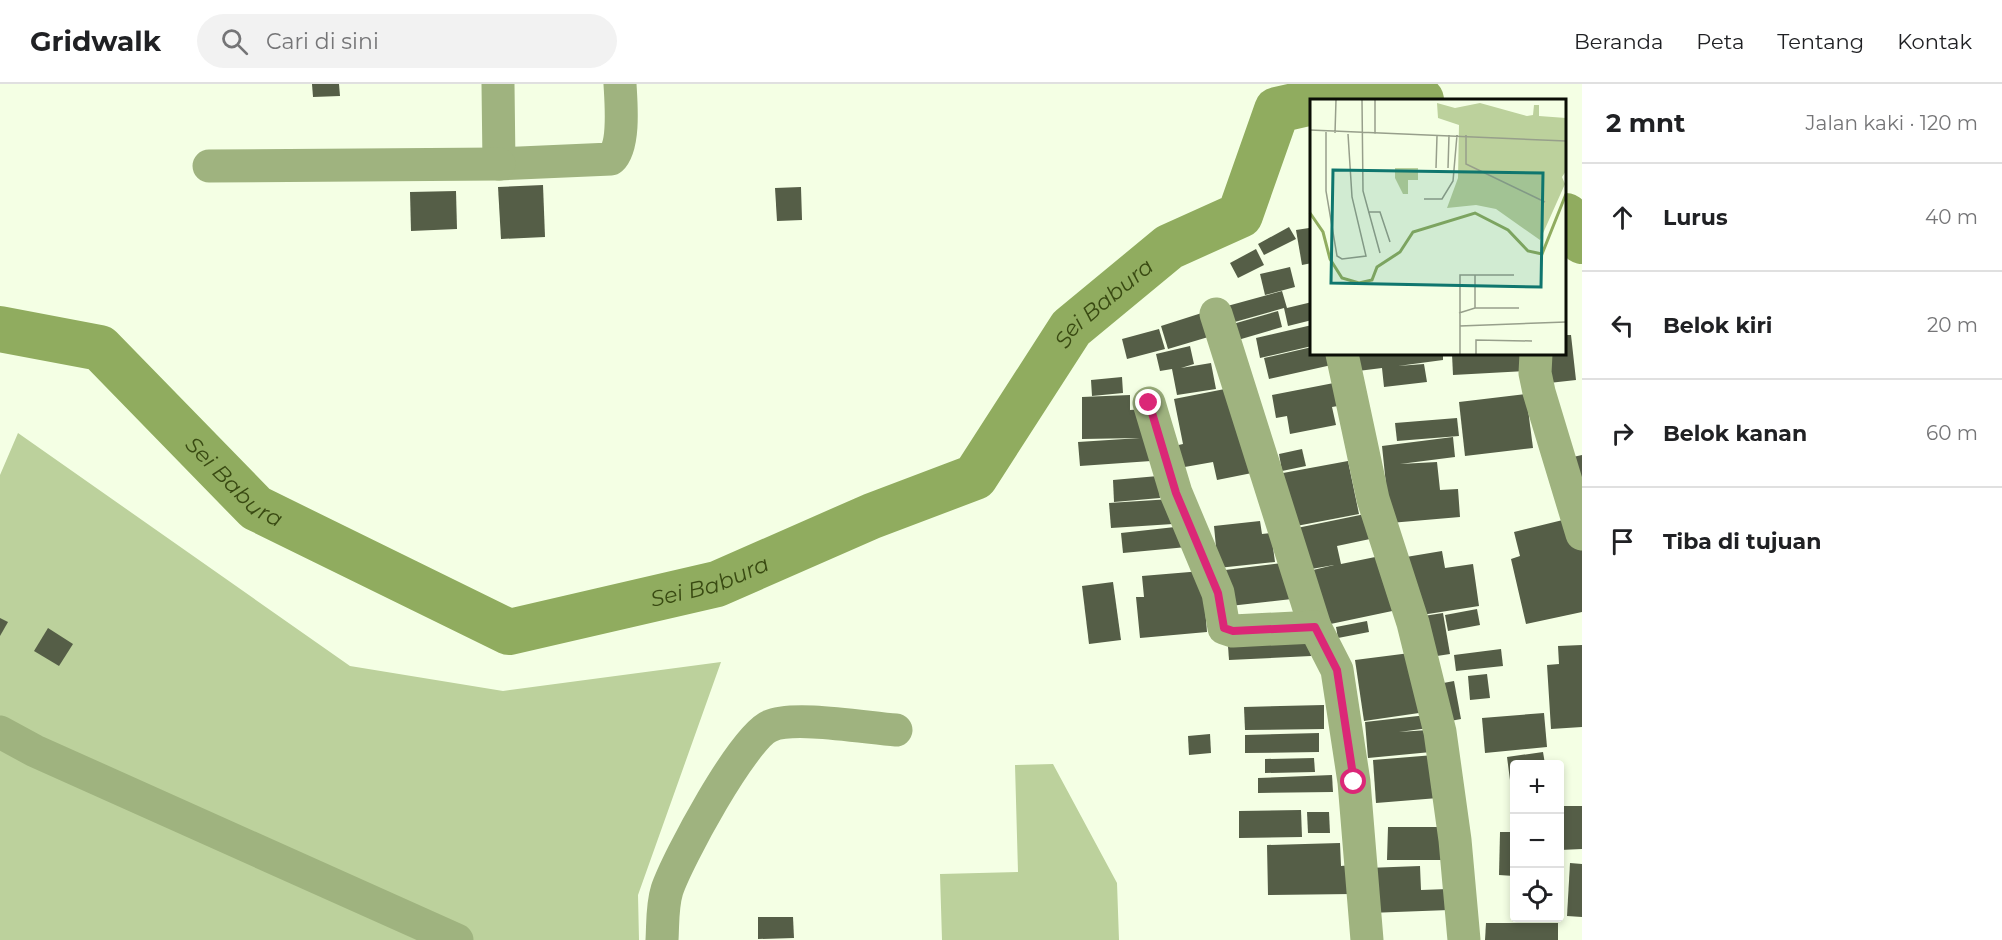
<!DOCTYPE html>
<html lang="id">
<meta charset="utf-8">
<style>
body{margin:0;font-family:Montserrat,sans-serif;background:#f2f2f2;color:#202124}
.controls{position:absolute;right:18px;bottom:18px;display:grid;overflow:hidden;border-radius:6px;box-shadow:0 3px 9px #0003}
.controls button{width:54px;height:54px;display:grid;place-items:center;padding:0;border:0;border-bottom:2px solid #e0e0e0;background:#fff;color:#202124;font:30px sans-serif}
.stop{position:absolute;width:18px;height:18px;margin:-14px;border:4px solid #db2777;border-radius:50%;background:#fff}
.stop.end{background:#db2777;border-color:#fff;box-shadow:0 2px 6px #0008}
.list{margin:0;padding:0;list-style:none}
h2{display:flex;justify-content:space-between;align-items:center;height:78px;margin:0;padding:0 24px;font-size:26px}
h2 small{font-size:20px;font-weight:400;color:#757577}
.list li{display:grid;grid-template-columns:39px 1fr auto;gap:18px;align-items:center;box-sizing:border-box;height:108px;padding:0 24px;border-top:2px solid #e0e0e0}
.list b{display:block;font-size:22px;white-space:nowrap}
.list em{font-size:20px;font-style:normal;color:#757577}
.icon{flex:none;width:33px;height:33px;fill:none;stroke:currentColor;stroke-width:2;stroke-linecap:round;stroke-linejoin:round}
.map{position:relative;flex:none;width:1582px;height:856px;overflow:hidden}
header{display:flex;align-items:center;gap:36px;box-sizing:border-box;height:84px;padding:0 30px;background:#fff;border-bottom:2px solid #e0e0e0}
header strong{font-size:28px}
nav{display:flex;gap:33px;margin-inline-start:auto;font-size:21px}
.search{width:420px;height:54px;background:#f2f2f2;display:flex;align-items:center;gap:15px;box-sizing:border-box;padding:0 21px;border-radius:33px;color:#757577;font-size:22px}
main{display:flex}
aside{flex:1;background:#fff}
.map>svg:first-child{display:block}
.green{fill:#bcd19c}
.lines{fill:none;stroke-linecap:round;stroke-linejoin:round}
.river{stroke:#90ac5f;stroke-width:46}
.building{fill:#555e47}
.minor{stroke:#9fb37f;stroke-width:33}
.route{stroke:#db2777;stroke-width:8}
.labels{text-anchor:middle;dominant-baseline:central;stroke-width:6;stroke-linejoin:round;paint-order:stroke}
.water-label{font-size:22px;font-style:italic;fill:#394a12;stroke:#fff}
.inset-river{fill:none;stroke:#90ac5f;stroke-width:3}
.inset-road{fill:none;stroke:#979f8b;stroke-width:1.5}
.view{fill:#0f766e;fill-opacity:0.15;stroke:#0f766e;stroke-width:3}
.inset-edge{fill:none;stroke:#0b0e06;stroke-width:3}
</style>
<header>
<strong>Gridwalk</strong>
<div class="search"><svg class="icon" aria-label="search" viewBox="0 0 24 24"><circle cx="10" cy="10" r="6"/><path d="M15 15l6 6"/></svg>Cari di sini</div>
<nav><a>Beranda</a><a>Peta</a><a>Tentang</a><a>Kontak</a></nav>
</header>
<main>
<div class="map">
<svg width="1582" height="856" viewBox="0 0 1582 856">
<rect width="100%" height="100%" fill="#f4ffe4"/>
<!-- green -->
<g class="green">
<path d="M18,349L350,582L503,607L721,578L638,811L639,856H0V391Z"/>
<path d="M1053,680L1117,799L1119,856H942L940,790L1018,788L1015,681Z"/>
</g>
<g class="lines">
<!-- river -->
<g class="river">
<path d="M1318,16L1372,4L1421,16"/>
<path d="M1566,132L1582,157"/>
<path id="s1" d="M0,245L100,264L256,424L509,548L717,500L872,432L975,393L1071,244L1169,163L1240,131L1277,26L1312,18"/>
</g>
</g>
<!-- building -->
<g class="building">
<path d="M312,0H339L340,12L313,13Z"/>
<path d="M543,101L545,153L501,155L498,103Z"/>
<path d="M801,103L802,136L777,137L775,104Z"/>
<path d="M456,107L457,145L411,147L410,108Z"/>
<path d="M1289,143L1296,155L1264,171L1258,160Z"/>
<path d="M1309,144L1312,179L1302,181L1296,146Z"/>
<path d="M1256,165L1264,181L1238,194L1230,179Z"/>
<path d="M1290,183L1295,203L1265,211L1260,190Z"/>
<path d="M1282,207L1287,224L1312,218V236L1288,242L1284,224L1224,241L1220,224Z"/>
<path d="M1208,227L1215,251L1168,265L1161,242Z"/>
<path d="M1278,227L1282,243L1231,258L1226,242Z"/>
<path d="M1312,241V262L1260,274L1256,254Z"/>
<path d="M1159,245L1165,265L1127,275L1122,255Z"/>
<path d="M1566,251H1571L1576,296L1549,299L1546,270H1566Z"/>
<path d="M1190,262L1194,280L1181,284L1211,279L1216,305L1177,311L1172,285L1160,287L1156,270Z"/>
<path d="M1312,263V270H1333L1336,280L1269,295L1264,274Z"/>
<path d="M1348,270H1443V276L1398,282L1424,280L1427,298L1384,303L1382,284L1350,288Z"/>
<path d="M1452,270H1526L1527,287L1453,291Z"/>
<path d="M1122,293L1123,309L1092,312L1091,296Z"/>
<path d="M1339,298L1344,321L1332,323L1336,341L1290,350L1287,332L1276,334L1272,311Z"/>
<path d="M1235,303L1252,389L1217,396L1213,378L1179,384L1174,362L1183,360L1174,315Z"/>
<path d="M1526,310L1533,364L1465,372L1459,318Z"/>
<path d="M1130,311V326L1145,325L1151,377L1080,382L1078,358L1140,354L1082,355V313Z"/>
<path d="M1457,334L1459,352L1397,357L1395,339Z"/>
<path d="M1453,353L1455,373L1400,380L1437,378L1440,406L1458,405L1460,433L1390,439L1382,362Z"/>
<path d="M1302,365L1306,382L1282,387L1279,370Z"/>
<path d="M1582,371V417L1573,373Z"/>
<path d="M1348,377L1359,430L1286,444L1283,389Z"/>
<path d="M1158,392L1160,414L1114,418L1113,396Z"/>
<path d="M1171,415L1173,440L1111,444L1109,419Z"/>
<path d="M1365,430L1370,455L1337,462L1341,480L1385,471L1397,526L1321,542L1309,487L1334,481L1300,487L1292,445Z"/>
<path d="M1575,433L1582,463V528L1526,540L1511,475L1520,472L1514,448Z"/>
<path d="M1260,437L1262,450L1271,449L1275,478L1218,484L1214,442Z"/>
<path d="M1184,442L1187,463L1123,469L1121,449Z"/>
<path d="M1442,467L1445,484L1473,480L1479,522L1415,532L1406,473Z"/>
<path d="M1282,479L1292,515L1221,523L1217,487Z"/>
<path d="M1202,487L1207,548L1140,554L1136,513H1144L1142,492Z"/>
<path d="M1113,498L1121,556L1089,560L1082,502Z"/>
<path d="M1477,525L1480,541L1448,547L1445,531Z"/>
<path d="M1443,529L1450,570L1424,574L1417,533Z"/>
<path d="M0,534L8,538L0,552Z"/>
<path d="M1367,537L1369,548L1338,554L1336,543Z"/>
<path d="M1309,543L1311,572L1229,576L1227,548Z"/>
<path d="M48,544L73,560L59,582L34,567Z"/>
<path d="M1582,561V643L1551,645L1547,581L1559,580L1558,562Z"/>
<path d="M1501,565L1503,582L1456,587L1454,571Z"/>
<path d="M1410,569L1419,629L1364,637L1355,576Z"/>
<path d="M1487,590L1490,614L1470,616L1468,592Z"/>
<path d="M1454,597L1461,635L1445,638L1438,600Z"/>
<path d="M1324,621V645L1245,646L1244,623Z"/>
<path d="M1544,629L1547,663L1485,669L1482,634Z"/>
<path d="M1427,631L1429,644L1399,648L1428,646L1431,668L1368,674L1365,638Z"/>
<path d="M1319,649V668L1245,669V651Z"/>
<path d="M1210,650L1211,669L1189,671L1188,652Z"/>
<path d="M1543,668L1545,680H1514L1513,719L1507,673Z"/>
<path d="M1434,671L1438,714L1376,719L1373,676Z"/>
<path d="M1314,674L1315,688L1265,689V675Z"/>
<path d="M1332,691L1333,708L1258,709V694Z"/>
<path d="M1560,722H1582V765L1560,766Z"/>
<path d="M1301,726L1302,753L1239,754V727Z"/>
<path d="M1307,728H1329L1330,749H1308Z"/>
<path d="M1388,743H1443L1442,776H1387Z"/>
<path d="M1500,748H1514V792L1499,791Z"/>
<path d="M1340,759L1341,782L1352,781V810L1268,811L1267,761Z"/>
<path d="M1570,779L1582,780V833L1567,832Z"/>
<path d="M1420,782L1421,806L1448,805L1449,826L1369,829L1367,784Z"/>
<path d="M758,833H793L794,854L758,855Z"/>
<path d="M1486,839H1558V856H1485Z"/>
</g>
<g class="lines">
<!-- minor -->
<g class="minor">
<path d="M498,0L499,80L611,75C625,62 621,18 620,0"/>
<path d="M209,82L499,80"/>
<path d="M1216,230L1315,543L1337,586L1354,698L1367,856"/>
<path d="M1342,270L1373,415L1413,539L1440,648L1455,756L1464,856"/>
<path d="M1536,270L1535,289L1539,308L1582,450"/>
<path d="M1149,319L1176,409L1218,509L1224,544L1233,547L1315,543"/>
<path d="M0,648L35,667L457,856"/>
<path d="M662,856C663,839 662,822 667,806C677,776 743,653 770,642C794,631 867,644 896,646"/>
</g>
</g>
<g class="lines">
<!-- route -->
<path class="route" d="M1149,319L1176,409L1218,509L1224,544L1233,547L1315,543L1337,586L1354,698"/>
</g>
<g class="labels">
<!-- water labels -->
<g class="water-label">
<text stroke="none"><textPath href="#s1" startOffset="1318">Sei Babura</textPath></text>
<text stroke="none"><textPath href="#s1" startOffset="292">Sei Babura</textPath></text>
<text stroke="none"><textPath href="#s1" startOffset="814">Sei Babura</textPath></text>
</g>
</g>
<!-- overview -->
<g transform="translate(1310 15)">
<rect width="256" height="256" fill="#f4ffe4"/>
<path d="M127,4L145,9L170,4L217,17L223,16L224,6H229V17L256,19V72L252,78L255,85L230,141L186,110L166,106L137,109L148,79L149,26L128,19ZM85,69H108V81H98V95H93L85,79Z" fill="#bcd19c"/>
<path class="inset-river" d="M0,114L13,133L20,160L32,179L49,184L62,181L67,168L90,153L103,133L165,114L198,131L218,152L232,155L256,95"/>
<path class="inset-road" d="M52,1L53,92L70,154M0,31L256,42M16,33V92L27,157L32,160L56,157L42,98L38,35M25,34L26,1M65,35V1M156,36V65L235,103M126,69L127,37M138,69L139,36M114,100H132L143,82L147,36M58,113H70L80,143M165,176H204M149,214L165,209H209M150,227V176H165V209M150,256V227L256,223M166,256V241L222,242"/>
<path class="view" d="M23,71L233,74L231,188L21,184Z"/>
<rect width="256" height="256" class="inset-edge"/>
</g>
</svg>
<div class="controls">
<button>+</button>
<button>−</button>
<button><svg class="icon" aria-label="locate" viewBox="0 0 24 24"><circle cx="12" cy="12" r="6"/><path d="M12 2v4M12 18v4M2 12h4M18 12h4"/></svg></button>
</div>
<div class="stop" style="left:1354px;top:698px"></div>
<div class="stop end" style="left:1149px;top:319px"></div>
</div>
<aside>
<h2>2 mnt<small>Jalan kaki · 120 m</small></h2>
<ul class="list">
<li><svg class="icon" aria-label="ahead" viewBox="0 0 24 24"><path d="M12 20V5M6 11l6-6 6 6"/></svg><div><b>Lurus</b></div><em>40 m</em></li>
<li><svg class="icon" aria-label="left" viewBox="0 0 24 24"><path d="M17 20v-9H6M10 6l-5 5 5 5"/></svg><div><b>Belok kiri</b></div><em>20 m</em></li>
<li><svg class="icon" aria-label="right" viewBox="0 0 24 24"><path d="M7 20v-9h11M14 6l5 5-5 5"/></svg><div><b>Belok kanan</b></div><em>60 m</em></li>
<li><svg class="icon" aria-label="arrive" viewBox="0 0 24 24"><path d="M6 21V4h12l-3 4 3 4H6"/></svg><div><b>Tiba di tujuan</b></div></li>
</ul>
</aside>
</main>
